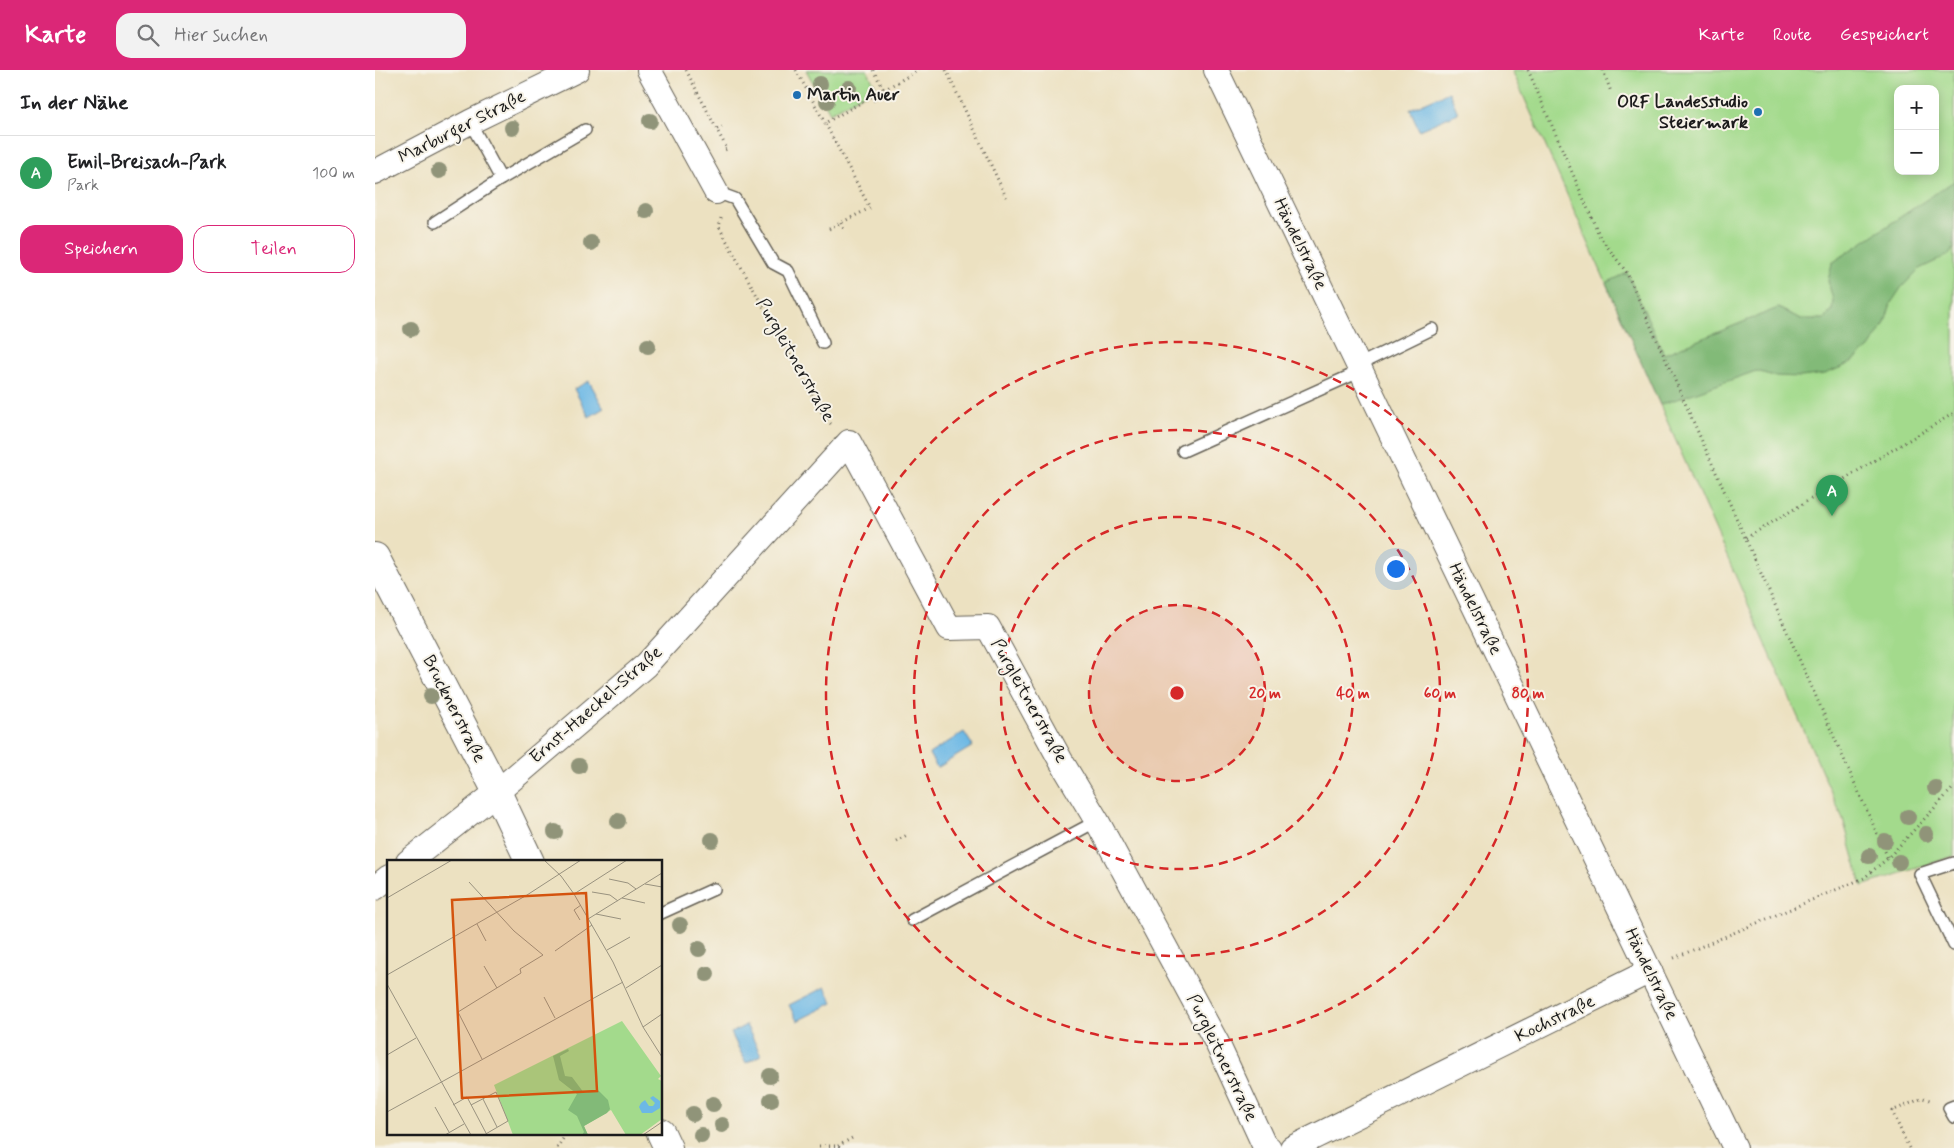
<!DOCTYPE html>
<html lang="de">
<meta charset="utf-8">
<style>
body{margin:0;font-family:Mynerve,sans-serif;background:#f2f2f2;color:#202124}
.controls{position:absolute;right:15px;top:15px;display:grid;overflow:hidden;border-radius:10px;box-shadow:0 2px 12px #0003}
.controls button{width:45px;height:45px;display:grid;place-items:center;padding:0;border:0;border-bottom:1px solid #e0e0e0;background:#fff;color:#202124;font:25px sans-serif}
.you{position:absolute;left:1020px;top:498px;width:18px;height:18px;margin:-12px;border:4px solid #fff;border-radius:50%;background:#1a73e8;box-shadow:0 0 0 8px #1a73e833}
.badge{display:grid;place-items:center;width:32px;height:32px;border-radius:50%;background:#db2777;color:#fff;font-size:16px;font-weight:700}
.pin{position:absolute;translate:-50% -41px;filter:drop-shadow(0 1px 2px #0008)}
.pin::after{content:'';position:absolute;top:26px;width:18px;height:15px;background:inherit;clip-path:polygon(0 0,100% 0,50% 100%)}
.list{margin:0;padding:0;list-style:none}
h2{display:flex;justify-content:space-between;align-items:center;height:65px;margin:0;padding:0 20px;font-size:21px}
h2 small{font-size:16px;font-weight:400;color:#757577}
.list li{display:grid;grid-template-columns:32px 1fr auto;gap:15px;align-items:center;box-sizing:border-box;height:75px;padding:0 20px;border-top:1px solid #e0e0e0}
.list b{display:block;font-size:19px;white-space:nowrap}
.list p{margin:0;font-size:16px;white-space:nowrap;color:#757577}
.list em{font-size:16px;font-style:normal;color:#757577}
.actions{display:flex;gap:10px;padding:15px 20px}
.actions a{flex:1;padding:11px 0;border:1px solid #db2777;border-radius:15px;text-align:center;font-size:18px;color:#db2777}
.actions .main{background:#db2777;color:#fff}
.icon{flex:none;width:28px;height:28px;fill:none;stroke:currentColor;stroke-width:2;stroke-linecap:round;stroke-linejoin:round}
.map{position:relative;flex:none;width:1579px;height:1078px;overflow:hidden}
header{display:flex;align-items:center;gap:30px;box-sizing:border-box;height:70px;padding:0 25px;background:#db2777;color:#fff}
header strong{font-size:24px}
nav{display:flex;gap:28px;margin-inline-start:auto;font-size:18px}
.search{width:350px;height:45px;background:#f2f2f2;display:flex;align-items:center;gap:12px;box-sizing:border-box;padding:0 18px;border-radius:15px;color:#757577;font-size:19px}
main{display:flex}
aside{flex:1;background:#fff}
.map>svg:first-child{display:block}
.green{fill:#a3da8c;stroke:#607b54;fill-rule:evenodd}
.forest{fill:#82ba78;stroke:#4f6b4a}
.water{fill:#6cb8e5;stroke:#446a80}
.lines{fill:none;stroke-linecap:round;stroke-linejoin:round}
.lane-casing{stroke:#656156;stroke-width:14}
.street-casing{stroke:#656156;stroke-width:26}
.secondary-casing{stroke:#656156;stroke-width:30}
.path{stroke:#656156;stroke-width:3;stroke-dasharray:1 4;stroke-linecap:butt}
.lane{stroke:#fff;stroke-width:11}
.street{stroke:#fff;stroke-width:24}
.secondary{stroke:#fff;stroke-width:28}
.tree{fill:#909479}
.ring{fill:none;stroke:#d62828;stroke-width:2.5;stroke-dasharray:9 6}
.poi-dot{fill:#1f6fb2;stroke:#f7f3e8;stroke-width:2}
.labels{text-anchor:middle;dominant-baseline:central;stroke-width:4;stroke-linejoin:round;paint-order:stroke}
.poi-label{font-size:18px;font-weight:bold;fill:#1c1c1c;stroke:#f7f3e8;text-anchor:start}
.street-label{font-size:18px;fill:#1c1c1c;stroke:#f7f3e8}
.inset-road{fill:none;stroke:#99927f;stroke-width:1}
.view{fill:#d4530e;fill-opacity:0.15;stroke:#d4530e;stroke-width:2.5}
.inset-edge{fill:none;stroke:#1c1c1c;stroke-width:2.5}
.centre{fill:#d62828;stroke:#f7f3e8;stroke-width:2.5}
.ring-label{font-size:15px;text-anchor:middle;font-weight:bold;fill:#d62828;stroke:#f7f3e8;stroke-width:4;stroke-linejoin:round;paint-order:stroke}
</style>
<header>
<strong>Karte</strong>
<div class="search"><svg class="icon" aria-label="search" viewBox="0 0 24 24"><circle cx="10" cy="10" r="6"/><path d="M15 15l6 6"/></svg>Hier suchen</div>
<nav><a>Karte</a><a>Route</a><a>Gespeichert</a></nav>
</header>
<main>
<aside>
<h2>In der Nähe<small></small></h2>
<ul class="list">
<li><span class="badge" style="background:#2e9e5b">A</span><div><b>Emil-Breisach-Park</b><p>Park</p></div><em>100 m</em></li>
</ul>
<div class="actions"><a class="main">Speichern</a><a>Teilen</a></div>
</aside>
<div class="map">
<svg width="1579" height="1078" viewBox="0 0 1579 1078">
<rect width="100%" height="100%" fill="#f7f3e8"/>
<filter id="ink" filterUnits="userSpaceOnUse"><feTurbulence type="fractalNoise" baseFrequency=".02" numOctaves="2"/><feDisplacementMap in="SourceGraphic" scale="10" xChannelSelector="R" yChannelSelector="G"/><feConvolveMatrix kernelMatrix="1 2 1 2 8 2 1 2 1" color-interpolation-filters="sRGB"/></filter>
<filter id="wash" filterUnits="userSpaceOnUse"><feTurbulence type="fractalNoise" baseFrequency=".0096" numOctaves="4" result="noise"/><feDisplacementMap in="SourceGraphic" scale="20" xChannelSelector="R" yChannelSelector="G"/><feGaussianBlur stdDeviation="1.12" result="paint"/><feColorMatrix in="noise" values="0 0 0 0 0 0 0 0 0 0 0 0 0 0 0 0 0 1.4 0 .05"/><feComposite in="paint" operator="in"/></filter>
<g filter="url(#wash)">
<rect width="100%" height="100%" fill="#ece1c1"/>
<!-- green -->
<g class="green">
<path d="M431,0H492L501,17L455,43Z"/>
<path d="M1137,0H1579V786L1487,816L1468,749ZM1523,19H1560V101H1523Z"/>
</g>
<!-- forest -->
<path class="forest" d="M1579,111V178L1574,185L1544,199L1526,218L1516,233L1510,253L1494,278L1474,294L1450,304L1426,307L1399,306L1381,301L1285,335L1231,213L1252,203L1289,284L1403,238L1426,249H1449L1457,240L1458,230L1453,211L1457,193Z"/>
<!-- water -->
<g class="water">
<path d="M1074,22L1083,43L1044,60L1035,39Z"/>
<path d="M214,311L229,338L214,347L199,319Z"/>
<path d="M589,662L598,676L562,698L554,684Z"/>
<path d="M450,917L458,933L422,951L414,935Z"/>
<path d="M371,955L386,985L371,993L356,963Z"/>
</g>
</g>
<g filter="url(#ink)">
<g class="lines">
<defs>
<g id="lane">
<path d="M95,52L126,109L210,60"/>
<path d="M341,122L360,129L398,193L413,201L448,273"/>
<path d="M60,152L126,109"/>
<path d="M983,295L1057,259"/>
<path d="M808,381L986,301"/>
<path d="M1579,793L1545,804L1579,875"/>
<path d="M286,843L339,819"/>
<path d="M537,850L722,751"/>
<path d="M1579,1036L1574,1038L1579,1047"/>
</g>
<g id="street">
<path d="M274,0L341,122"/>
<path d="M841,0L1360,1078"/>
<path d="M0,102L95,52L202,0"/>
<path d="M33,792L122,722L271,595L474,372L574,558L613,557L686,691L722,751L842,973L890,1077L894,1078"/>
<path d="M0,818L14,807"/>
<path d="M917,1078L1275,901"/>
</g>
<g id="secondary">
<path d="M0,487L122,722L155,792"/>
<path d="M286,1063L293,1078"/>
</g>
</defs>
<!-- lane casing -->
<use href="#lane" class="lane-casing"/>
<!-- street casing -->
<use href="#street" class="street-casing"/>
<!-- secondary casing -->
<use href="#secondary" class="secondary-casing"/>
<!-- path -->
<g class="path">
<path d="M311,0L352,79L347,81"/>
<path d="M421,0L450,53"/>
<path d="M498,0L509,20"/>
<path d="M571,0L633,131"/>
<path d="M1153,0L1225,167L1252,203L1513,788"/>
<path d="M1228,0L1236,22"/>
<path d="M497,26L500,31"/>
<path d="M342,59L347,57"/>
<path d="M346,148L344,157L450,348L456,354"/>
<path d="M466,153L470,162"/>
<path d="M454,159L495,138L450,53L544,0"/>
<path d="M1371,468L1579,343"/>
<path d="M521,771L532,765"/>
<path d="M1299,888L1489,808L1513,788L1579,717"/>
<path d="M444,1076H463L465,1078"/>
<path d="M463,1076L479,1067"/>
<path d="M182,1078L191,1064"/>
<path d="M1534,1078L1517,1041L1548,1028L1555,1030"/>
</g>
<!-- lane -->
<use href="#lane" class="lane"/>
<!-- street -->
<use href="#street" class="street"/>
<!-- secondary -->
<use href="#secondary" class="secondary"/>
</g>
<!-- trees -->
<g class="tree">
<circle cx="445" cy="14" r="8"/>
<circle cx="474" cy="18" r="8"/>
<circle cx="452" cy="31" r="8"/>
<circle cx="275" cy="51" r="8"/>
<circle cx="137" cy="58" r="8"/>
<circle cx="64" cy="101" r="8"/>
<circle cx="271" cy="141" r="8"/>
<circle cx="216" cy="173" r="8"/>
<circle cx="36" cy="259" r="8"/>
<circle cx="273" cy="276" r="8"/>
<circle cx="56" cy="626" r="8"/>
<circle cx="204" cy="696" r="8"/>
<circle cx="1560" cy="718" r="8"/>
<circle cx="1533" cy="747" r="8"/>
<circle cx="243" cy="751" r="8"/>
<circle cx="180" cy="762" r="8"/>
<circle cx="1551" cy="764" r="8"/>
<circle cx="337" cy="770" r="8"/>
<circle cx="1510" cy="771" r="8"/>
<circle cx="1494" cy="786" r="8"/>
<circle cx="1524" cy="792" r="8"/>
<circle cx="305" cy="855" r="8"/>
<circle cx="324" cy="879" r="8"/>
<circle cx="332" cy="904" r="8"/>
<circle cx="395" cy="1006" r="8"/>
<circle cx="396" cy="1030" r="8"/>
<circle cx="338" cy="1034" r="8"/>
<circle cx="318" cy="1044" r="8"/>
<circle cx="347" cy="1055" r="8"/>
<circle cx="326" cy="1065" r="8"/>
</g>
</g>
<!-- distance rings -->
<circle cx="802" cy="623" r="88" fill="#d62828" fill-opacity=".12"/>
<g class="ring">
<circle cx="802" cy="623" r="88"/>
<circle cx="802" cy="623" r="176"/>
<circle cx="802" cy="623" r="263"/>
<circle cx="802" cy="623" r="351"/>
</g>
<!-- markers -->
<g class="poi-dot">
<circle cx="422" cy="25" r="5"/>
<circle cx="1383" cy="42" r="5"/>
</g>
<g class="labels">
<!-- poi labels -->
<g class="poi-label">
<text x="432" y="25">Martin Auer</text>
<text x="1373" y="32" text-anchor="end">ORF Landesstudio<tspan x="1373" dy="21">Steiermark</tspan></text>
</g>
<!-- street labels -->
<g class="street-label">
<text transform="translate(87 57) rotate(-27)">Marburger Straße</text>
<text transform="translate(925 174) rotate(64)">Händelstraße</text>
<text transform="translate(420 290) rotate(60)">Purgleitnerstraße</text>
<text transform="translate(1100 539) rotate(64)">Händelstraße</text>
<text transform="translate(654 631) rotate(61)">Purgleitnerstraße</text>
<text transform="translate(221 635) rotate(-41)">Ernst-Haeckel-Straße</text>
<text transform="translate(79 639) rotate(63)">Brucknerstraße</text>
<text transform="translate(1276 904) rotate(64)">Händelstraße</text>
<text transform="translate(1180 949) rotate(-26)">Kochstraße</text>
<text transform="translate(847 988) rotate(64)">Purgleitnerstraße</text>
</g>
</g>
<!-- overview -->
<g transform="translate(12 790)">
<rect width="275" height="275" fill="#ece1c1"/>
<path d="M235,161L274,216L271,219L275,221V259L253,275H239L224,250L197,266L201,275H126L107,225Z" fill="#a3da8c"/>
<path d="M181,189L182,191L173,196L178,216L185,217L197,233L211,230L221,240L223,249L220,253L197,266L201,275H195L197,272L190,256L181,250L190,234L172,220L166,196Z" fill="#82ba78"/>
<path d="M266,236L273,241V248L265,253H255L252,247L254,243L258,240L262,246H266L268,243L263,238Z" fill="#6cb8e5"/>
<path class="inset-road" d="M157,0L174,16L187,34L226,102L256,167L275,197M222,19L241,23L249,29M258,24L275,27M205,32L223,35L231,41M187,34L240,0M0,38L65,0M235,38L258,43M209,54L234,59M201,59L275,13M193,60L187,50L194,45M90,64L99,81M220,90L243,77M168,91L205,65M97,106L110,128M0,115L140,35L194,0M0,124L84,275M239,128L275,105M157,137L168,158M71,152L134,113L133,109L156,95L127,71L82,22M71,152L95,199M256,167L275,154M0,195L29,178M96,239L110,267M66,245L80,237L99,273M84,245L109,232L121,261L97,275M48,247L62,272M0,252L236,122M58,275L77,264M256,275L275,262"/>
<path class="view" d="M199,33L210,231L75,238L65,40Z"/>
<rect width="275" height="275" class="inset-edge"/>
</g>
<circle cx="802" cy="623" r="8" class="centre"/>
<g class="ring-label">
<text x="890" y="628">20 m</text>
<text x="978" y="628">40 m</text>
<text x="1065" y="628">60 m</text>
<text x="1153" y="628">80 m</text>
</g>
</svg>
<div class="controls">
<button>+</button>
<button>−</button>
</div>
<div class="you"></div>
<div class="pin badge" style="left:1457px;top:446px;background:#2e9e5b">A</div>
</div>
</main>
